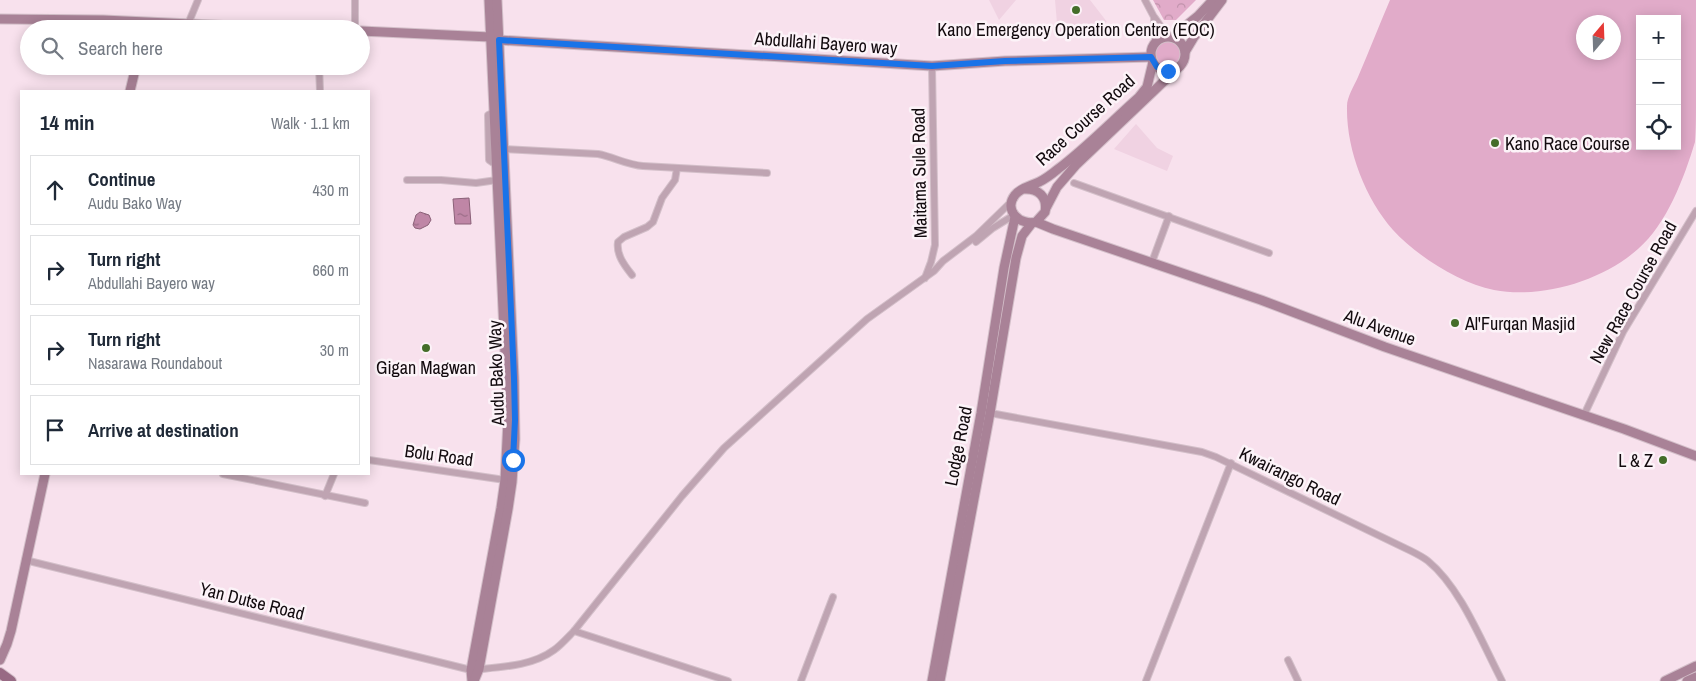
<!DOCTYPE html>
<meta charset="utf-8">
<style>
body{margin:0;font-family:"Archivo Narrow",sans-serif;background:#f6f6f7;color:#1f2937}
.controls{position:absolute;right:15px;top:15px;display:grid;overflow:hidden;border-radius:0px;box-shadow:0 2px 12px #0003}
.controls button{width:45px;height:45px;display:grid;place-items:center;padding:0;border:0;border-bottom:1px solid #e0e1e3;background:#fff;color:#1f2937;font:25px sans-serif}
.compass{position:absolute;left:1576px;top:15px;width:45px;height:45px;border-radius:50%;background:#fff;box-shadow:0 2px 12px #0003;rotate:19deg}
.stop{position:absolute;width:15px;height:15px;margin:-11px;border:4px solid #1a73e8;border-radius:50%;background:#fff}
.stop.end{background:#1a73e8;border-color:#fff;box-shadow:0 1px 5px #0008}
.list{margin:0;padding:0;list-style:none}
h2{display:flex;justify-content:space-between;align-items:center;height:65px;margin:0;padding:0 20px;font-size:21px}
h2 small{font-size:16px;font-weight:400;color:#747a83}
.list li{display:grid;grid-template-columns:32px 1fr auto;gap:15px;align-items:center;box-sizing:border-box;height:70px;margin:0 10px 10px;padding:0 10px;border:1px solid #e0e1e3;border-radius:0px}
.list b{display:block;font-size:19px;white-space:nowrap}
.list p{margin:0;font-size:16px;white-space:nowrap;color:#747a83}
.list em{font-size:16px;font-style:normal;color:#747a83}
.icon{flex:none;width:28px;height:28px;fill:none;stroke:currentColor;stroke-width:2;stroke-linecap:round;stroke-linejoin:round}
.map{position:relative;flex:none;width:1696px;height:681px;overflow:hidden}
.search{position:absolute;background:#fff;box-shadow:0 2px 12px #0003;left:20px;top:20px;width:350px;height:55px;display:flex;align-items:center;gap:12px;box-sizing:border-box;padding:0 18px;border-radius:28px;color:#747a83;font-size:19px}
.panel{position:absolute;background:#fff;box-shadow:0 2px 12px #0003;left:20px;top:90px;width:350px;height:385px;border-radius:0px}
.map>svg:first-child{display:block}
.built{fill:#f0d2e2}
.forest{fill:url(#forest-crowns)}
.garden{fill:#e1abc9;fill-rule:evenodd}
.water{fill:url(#water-ripples);stroke:#8b6178}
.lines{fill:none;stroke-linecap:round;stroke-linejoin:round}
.street-casing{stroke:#d3bfc9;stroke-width:8}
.secondary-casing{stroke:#d3bfc9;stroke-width:11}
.primary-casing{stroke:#d3bfc9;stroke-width:12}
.street{stroke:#bfa4b2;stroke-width:6}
.secondary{stroke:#a98297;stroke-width:9}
.primary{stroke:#986a84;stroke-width:10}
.route{stroke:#1a73e8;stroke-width:6}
.poi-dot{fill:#446d29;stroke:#fcf3f8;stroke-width:2}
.labels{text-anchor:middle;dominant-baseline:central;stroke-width:5;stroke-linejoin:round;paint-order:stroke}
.poi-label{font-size:18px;fill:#120a0e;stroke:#fcf3f8}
.street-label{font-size:18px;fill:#120a0e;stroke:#fcf3f8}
</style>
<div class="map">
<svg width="1696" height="681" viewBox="0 0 1696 681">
<defs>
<pattern id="forest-crowns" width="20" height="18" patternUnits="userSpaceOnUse" patternTransform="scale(1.25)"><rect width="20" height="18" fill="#e1abc9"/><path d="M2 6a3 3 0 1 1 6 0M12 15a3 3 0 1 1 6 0" fill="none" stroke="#c092ab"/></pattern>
<pattern id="water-ripples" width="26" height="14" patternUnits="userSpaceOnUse" patternTransform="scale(1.25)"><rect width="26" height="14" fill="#bf86a6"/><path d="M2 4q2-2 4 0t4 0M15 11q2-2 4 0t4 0" fill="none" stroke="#9a6c86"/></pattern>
</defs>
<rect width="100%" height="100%" fill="#f8e1ed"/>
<!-- built -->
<g class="built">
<path d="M989,0H1016L999,20Z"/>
<path d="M1055,0H1090L1107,22L1058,35Z"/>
<path d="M1136,124L1157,148L1173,156L1167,171L1114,149Z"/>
</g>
<!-- forest -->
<path class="forest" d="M1153,0H1196L1176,20H1164Z"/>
<!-- garden -->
<g class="garden">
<path d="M1390,0H1696C1696,34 1696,69 1696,103C1696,115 1696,131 1695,142C1684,178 1667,224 1638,249C1602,281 1542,299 1494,290C1459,283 1417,256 1393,230C1365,198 1346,149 1347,106C1347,97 1354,86 1358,77C1369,51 1379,26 1390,0ZM1640,19H1677V146H1640ZM1614,22V52H1584V22Z"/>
<circle cx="1168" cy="54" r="13"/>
</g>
<!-- water -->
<g class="water">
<path d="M469,198L471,224H455L453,199Z"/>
<path d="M420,212L429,215L431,220L428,225L420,229L415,228L413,225L416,215Z"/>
</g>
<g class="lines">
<defs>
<g id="street">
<path d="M1145,0L1154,17L1155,42"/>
<path d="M1155,18L1168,37"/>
<path d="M188,24L198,0"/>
<path d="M355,29V0"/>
<path d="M319,66L320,91"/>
<path d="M494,112L488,115L489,160L496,165"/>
<path d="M503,149L598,154C614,157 627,165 643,166L767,173"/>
<path d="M407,180H441L476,183L497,180"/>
<path d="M1074,183L1269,253"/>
<path d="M976,242L993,228L1014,215"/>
<path d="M1152,262L1169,216"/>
<path d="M632,275C625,266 616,255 618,242L624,237L647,227L653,222L662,198L675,180L677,168"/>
<path d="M925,278L931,262L935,245L932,66"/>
<path d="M990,413L1202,452L1216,457L1411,551C1417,554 1423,557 1428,561C1461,588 1482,643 1502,681"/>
<path d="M1584,415L1623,332L1696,211"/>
<path d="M369,460L505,480"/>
<path d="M223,474L365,503"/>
<path d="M325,496L334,474"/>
<path d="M25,560L471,670C498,667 531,667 554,650C561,645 568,637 574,631L682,496L724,448L867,319L934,271L943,261L976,236L1012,201"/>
<path d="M574,631L728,681"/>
<path d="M1288,660L1298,681"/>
<path d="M801,681L833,597"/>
<path d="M1146,681L1231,463"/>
</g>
<g id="secondary">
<path d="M0,19L103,20L301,29"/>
<path d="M361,31L490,37"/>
<circle cx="1168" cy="54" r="17"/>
<path d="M1172,37L1198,16L1213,0"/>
<path d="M499,40L932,66L1005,61L1151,57"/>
<path d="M1185,52L1194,37L1222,0"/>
<path d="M130,91L136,66"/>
<path d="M1024,189C1038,188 1048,197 1045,212L1036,222C1020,226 1003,210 1015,195C1020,188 1031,186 1039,182C1045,179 1052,174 1058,169C1086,148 1112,121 1139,97L1147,87L1153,62"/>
<path d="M1046,208L1057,187L1076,165L1180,66"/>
<path d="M1036,222L1053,229L1261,300L1385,347L1624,429L1696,456"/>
<path d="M0,660L7,644L11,631L45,474"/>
<path d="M472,681L471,670L501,508L505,480L508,420L489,0"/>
<path d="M474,681L479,669L508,509L512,482L515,439L514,378L497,0"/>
<path d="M932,681L981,413L1004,268L1015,217"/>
<path d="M940,681L990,413L1016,258L1022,236L1032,223"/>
<path d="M1665,681L1696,666"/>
<path d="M1687,681L1696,677"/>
</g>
<path id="primary" d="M0,673L11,681"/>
</defs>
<!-- street casing -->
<use href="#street" class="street-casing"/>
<!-- secondary casing -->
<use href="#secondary" class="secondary-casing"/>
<!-- primary casing -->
<use href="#primary" class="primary-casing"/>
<!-- street -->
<use href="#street" class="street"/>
<!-- secondary -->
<use href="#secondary" class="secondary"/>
<!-- primary -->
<use href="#primary" class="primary"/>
</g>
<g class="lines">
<!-- route -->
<path class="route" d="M513,460L515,420L514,378L499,40L932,66L1005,61L1151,57L1157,67L1168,71"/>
</g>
<!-- markers -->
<g class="poi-dot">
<circle cx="1076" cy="10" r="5"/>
<circle cx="1495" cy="143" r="5"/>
<circle cx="1455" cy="323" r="5"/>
<circle cx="426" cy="348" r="5"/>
<circle cx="1663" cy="460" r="5"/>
</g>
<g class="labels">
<!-- poi labels -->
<g class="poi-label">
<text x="1076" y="29">Kano Emergency Operation Centre (EOC)</text>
<text x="1505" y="143" text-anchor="start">Kano Race Course</text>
<text x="1465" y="323" text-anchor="start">Al'Furqan Masjid</text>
<text x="426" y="367">Gigan Magwan</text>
<text x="1653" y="460" text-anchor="end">L &amp; Z</text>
</g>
<!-- street labels -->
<g class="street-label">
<text transform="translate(826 43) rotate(4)">Abdullahi Bayero way</text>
<text transform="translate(1085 120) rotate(-42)">Race Course Road</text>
<text transform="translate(919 173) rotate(-91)">Maitama Sule Road</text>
<text transform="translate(1633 292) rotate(-61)">New Race Course Road</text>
<text transform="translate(1380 327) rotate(20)">Alu Avenue</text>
<text transform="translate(496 373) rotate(-92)">Audu Bako Way</text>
<text transform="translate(958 446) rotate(-79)">Lodge Road</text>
<text transform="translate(439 455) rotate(8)">Bolu Road</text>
<text transform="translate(1290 476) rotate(26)">Kwairango Road</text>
<text transform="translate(252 601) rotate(14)">Yan Dutse Road</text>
</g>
</g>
</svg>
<div class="controls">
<button>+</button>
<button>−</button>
<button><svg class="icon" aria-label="locate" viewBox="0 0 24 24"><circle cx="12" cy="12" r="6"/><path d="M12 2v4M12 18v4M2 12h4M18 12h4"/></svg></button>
</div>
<svg class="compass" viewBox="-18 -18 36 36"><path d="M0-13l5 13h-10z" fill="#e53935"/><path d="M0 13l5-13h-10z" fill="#747a83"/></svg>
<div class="stop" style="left:513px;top:460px"></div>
<div class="stop end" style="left:1168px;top:71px"></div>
<div class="search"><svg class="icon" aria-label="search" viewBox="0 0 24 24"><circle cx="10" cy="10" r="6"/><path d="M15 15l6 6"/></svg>Search here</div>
<section class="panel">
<h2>14 min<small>Walk · 1.1 km</small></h2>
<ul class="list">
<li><svg class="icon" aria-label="ahead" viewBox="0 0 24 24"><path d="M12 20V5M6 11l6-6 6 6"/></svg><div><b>Continue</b><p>Audu Bako Way</p></div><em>430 m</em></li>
<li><svg class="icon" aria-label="right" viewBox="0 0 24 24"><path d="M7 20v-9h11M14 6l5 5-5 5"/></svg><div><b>Turn right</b><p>Abdullahi Bayero way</p></div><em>660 m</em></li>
<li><svg class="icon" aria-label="right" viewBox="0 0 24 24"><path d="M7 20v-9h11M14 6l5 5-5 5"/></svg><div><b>Turn right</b><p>Nasarawa Roundabout</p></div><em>30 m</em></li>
<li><svg class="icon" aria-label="arrive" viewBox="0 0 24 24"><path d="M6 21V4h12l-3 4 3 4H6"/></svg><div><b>Arrive at destination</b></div></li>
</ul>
</section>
</div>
